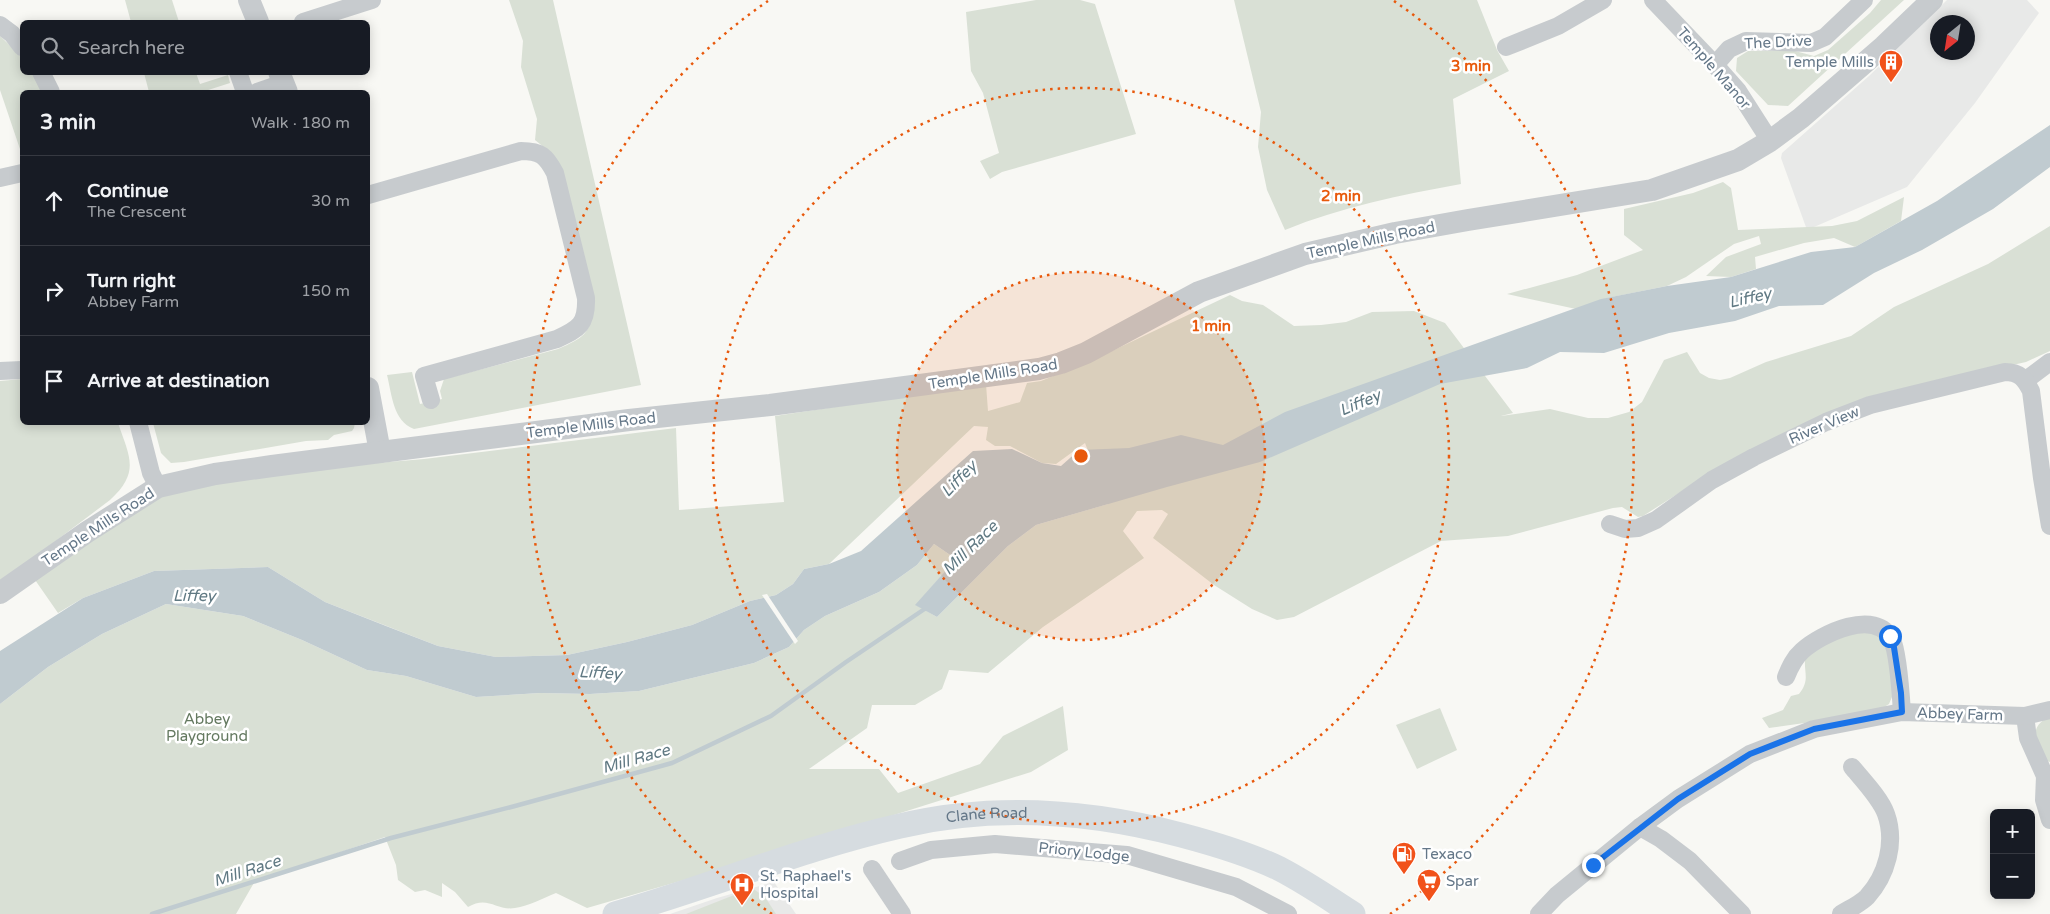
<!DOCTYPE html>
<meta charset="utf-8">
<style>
body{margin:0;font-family:"Varela Round",sans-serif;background:#20242c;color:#f1f3f6}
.controls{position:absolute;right:15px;bottom:15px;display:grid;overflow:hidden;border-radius:8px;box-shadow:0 2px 12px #0003}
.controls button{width:45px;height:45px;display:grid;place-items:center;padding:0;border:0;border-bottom:1px solid #363941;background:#171b24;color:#f1f3f6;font:25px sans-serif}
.compass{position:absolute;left:1930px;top:15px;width:45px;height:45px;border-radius:50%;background:#171b24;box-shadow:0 2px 12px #0003;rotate:210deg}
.stop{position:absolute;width:15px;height:15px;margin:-11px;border:4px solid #1a73e8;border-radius:50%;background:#fff}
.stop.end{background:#1a73e8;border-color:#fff;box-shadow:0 1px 5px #0008}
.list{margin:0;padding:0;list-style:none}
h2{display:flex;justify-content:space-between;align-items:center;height:65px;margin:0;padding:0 20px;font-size:21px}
h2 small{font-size:16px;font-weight:400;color:#9ea1a6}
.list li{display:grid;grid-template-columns:32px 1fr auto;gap:15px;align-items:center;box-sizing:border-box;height:90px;padding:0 20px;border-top:1px solid #363941}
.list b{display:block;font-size:19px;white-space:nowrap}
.list p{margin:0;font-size:16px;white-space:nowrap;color:#9ea1a6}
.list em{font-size:16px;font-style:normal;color:#9ea1a6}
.icon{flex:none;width:28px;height:28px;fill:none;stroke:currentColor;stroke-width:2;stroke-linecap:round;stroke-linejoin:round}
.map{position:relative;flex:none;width:2050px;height:914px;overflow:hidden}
.search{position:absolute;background:#171b24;box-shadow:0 2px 12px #0003;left:20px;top:20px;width:350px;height:55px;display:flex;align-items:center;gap:12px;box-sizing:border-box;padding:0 18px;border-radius:8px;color:#9ea1a6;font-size:19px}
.panel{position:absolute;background:#171b24;box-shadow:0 2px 12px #0003;left:20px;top:90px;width:350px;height:335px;border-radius:8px}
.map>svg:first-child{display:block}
.built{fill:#e8e9e8;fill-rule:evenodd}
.green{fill:#d9e0d5}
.water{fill:#c0cbd0}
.pier{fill:#f8f8f4}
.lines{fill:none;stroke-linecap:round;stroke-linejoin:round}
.stream{stroke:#c0cbd0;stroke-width:4.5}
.minor{stroke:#c7cbce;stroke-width:18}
.tertiary{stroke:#c7cbce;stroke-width:22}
.secondary{stroke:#d6dce0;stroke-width:25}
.route{stroke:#1a73e8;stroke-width:6}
.ring{fill:none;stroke:#e8590c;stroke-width:2.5;stroke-dasharray:2.5 5}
.labels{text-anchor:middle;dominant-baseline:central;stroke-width:5;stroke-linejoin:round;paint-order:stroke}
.street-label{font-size:15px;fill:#647788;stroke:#fff}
.poi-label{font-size:15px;fill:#647788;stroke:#fff;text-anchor:start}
.park-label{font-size:15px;fill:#647960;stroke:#fff}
.water-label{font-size:16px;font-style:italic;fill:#607983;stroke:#fff}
.centre{fill:#e8590c;stroke:#fff;stroke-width:2.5}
.ring-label{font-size:15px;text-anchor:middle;font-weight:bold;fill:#e8590c;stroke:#fff;stroke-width:5;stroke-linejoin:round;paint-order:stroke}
</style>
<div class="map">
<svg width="2050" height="914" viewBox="0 0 2050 914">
<rect width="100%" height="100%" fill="#f8f8f4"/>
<!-- built -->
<g class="built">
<path d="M1947,0H2027L2039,13L1975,103L1907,187L1807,230L1781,158L1782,153L1869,76ZM1938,22H1968V52H1938Z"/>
<path d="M774,882L796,914H670L717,898Z"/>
</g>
<!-- green -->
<g class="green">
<path d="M125,0H172L179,22H131Z"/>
<path d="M509,0H553L641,385L414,429C393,421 392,395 387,375L412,372L420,404L442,399L440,391L444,379L558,349C583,338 591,334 593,306L551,153L535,140L537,119L521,67L523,41Z"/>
<path d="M1036,0H1080L1095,4L1136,134L1002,172L990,179L980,161L999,153L983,93L971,71L966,12Z"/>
<path d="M1234,0H1477L1497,50L1509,71L1453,99L1461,184C1401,195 1341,207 1285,230L1267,190L1258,147L1261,112Z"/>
<path d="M1881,0H1904L1788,106L1768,105L1736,71L1737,58L1748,51H1795L1814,56L1828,50L1870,13Z"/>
<path d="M0,36L22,57V72L35,73L46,92H22V155L0,90Z"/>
<path d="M144,73H196L200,84L228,75L230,83L202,92H149Z"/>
<path d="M1723,182L1731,188L1738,230L1832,226L1857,221L1904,197L1901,221L1855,247L1834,238L1804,243L1755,257L1756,269L1731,277L1706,276L1726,257L1761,244L1759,236L1734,244L1686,277L1667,286L1607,298L1576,309L1507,294L1577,275L1643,250L1624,235V209L1693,193Z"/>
<path d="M2050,226V351L2026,362L1990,370L1712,472L1643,516L1638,517L1622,507L1613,508L1508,536L1441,541L1294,617L1277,620L1252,609L1214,585L1153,538L1168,514L1162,510L1137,511L1123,531L1144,558L1043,627L988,673L949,670L942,689L915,705H872L867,728L809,769H879L898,793L980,764L1003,736L1063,706L1068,750L1031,772L722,869L587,908L556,893C543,898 529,906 515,908C496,911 488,895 468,907L455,892L442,883V897L425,890L415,892L398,880L396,865L385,837L255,881L236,914H0V704L48,667L102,634L166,604L243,616L302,640L367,670L406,676L476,697L540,693L590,694L639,691L754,663L789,647L804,630L825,616L879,592L917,565L934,544L956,559L916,605L937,617L1008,546L1036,525L1108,504L1085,443L1056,464L1042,463L1010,446H995L986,440L988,427L974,426L829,564L804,569L793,584L776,595L750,601L692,625L627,642L567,655L496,657L438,646L325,602L268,567L154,571L83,598L58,613L33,577L160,494L294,470L424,459L676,428L679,510L784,502L775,416L986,384L988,411L1020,402L1027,383L1041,381L1095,359L1230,295L1242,301L1263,305L1294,326L1321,325L1346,322L1372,312L1414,311L1445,323L1513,413L1501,416L1550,409L1588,418H1608L1629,412L1642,402L1664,360L1687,352L1700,373L1709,378L1720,380L1730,378L1766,362L1851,336L1894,307L1988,264Z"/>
<path d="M22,379V422L118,423C130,458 140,472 110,500L0,583V381Z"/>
<path d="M355,423L354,428L352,431L334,435L328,440L306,441L184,462L171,463L161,453L153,423Z"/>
<path d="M1867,631L1877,633L1888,649L1893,687L1892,697L1889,704L1875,713L1769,728L1762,718L1783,710L1791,696L1799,694C1810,680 1804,674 1805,659C1826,641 1841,636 1867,631Z"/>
<path d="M1440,708L1457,750L1417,769L1396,725Z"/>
<path d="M2050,716V762L2047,761C2037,741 2026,729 2050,716Z"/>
<path d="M752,888L765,897L776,914H686Z"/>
</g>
<!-- water -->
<path class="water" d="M2050,125V167L1993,209L1922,250L1874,273L1823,305L1779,306L1735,321L1669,333L1604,353L1560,352L1527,368L1440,384L1260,462L1167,487L1036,525L1008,546L937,617L915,605L956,559L934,544L917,565L879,592L825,616L804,630L789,647L754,663L639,691L590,694L540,693L476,697L406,676L367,670L302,640L243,616L166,604L102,634L48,667L0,704V651L83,598L154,571L268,567L325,602L386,626L438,646L496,657L567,655L627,642L692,625L750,601L776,595L793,584L804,569L829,564L861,551L973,451L1012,449L1042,463L1061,466L1079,450L1129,448L1181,435L1223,445L1285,412L1601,299L1667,286L1731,277L1811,252L1855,247L1937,201Z"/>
<!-- pier -->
<path class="pier" d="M767,594L798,641L795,644L762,595Z"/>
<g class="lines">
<!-- stream -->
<path class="stream" d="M152,914L391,838L515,806L672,763L771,716L846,662L929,606"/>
<!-- minor -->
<g class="minor">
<path d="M1653,0L1715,65L1738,91L1770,141"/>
<path d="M303,22L372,0"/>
<path d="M0,25L12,34L22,47"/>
<path d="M1506,47L1558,26L1603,0"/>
<path d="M1715,65L1729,49L1746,41L1811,43L1825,37L1864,0"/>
<path d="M41,72L51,92"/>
<path d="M238,72L245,92"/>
<path d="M257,92L283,83"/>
<path d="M0,178L22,173"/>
<path d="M368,195L521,151C541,151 546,156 555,173L586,298C587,324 579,329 557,339L424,376L431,400"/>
<path d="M0,371L22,370"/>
<path d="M2026,380L2050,362"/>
<path d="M138,422L151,473L158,487"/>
<path d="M1610,524L1625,529L1638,528L1656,520L1712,480L1754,457L1826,422L1870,405L2005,372C2020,372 2025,379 2031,391L2042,478L2050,526"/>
<path d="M1786,677C1790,667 1794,658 1802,651C1821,634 1876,607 1892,640C1898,652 1901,697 1902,712"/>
<path d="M2025,716L2028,738L2045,776L2044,800L2050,820"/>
<path d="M1640,827L1661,839L1690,861L1742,914"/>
<path d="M900,861L931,850L995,844L1127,855L1236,887L1288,914"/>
<path d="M872,869L902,914"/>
<path d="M1539,914L1557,895L1640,827L1678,799L1750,754L1814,729L1902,712L2025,716L2050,710"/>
<path d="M1841,914C1849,909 1860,904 1867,897C1887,875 1896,842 1886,814C1881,799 1862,779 1852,767"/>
</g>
<!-- tertiary -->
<g class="tertiary">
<path d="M249,0L258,22"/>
<path d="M279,72L287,92"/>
<path d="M368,388L380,452"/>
<path d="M0,593L87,532L158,487L215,474L272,466L629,420L770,405L1039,369L1061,363L1086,353L1199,292L1305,254L1395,233L1468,220L1652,190L1738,160L1770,141L1801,118L1884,46L1932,0"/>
</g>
<!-- secondary -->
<path class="secondary" id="s1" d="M615,914C710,887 803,848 900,826C993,804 1090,811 1181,835C1215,844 1249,854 1280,869C1305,882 1329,898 1353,914"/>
</g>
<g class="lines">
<!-- route -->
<path class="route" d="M1593,865L1678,799L1750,754L1814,729L1902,712L1901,693L1893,641L1890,636"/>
</g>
<!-- distance rings -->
<circle cx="1081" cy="456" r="184" fill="#e8590c" fill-opacity=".12"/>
<g class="ring">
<circle cx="1081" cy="456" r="184"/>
<circle cx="1081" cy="456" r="368"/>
<path d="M772 914A552 552 0 0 1 768 1M1394 1A552 552 0 0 1 1390 914"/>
</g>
<!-- icons -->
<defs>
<symbol id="building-pin" viewBox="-11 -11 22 30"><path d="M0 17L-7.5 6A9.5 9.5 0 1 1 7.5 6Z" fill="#f1521b" stroke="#fff"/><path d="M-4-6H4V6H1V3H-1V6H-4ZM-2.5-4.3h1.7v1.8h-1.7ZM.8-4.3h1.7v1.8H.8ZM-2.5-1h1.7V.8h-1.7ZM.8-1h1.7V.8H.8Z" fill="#fff"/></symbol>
<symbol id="fuel-pin" viewBox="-11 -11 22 30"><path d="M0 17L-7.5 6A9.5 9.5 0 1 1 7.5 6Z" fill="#f1521b" stroke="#fff"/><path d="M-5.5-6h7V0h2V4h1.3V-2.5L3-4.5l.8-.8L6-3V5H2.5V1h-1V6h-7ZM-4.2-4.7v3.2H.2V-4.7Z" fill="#fff"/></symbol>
<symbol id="supermarket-pin" viewBox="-11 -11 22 30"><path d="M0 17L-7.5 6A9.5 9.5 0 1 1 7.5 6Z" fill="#f1521b" stroke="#fff"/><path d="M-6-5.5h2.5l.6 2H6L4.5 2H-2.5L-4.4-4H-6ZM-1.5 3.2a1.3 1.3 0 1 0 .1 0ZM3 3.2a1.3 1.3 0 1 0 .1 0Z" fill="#fff"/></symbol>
<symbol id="hospital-pin" viewBox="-11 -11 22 30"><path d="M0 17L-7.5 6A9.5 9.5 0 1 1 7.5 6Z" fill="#f1521b" stroke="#fff"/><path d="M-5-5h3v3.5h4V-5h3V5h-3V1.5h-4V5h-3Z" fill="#fff"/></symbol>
</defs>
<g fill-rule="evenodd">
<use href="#building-pin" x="1877" y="48" width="28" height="38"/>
<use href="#fuel-pin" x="1390" y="840" width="28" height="38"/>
<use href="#supermarket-pin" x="1415" y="867" width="28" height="38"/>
<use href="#hospital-pin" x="728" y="871" width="28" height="38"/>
</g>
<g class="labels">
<!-- street labels -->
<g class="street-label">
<text transform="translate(1778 42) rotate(-3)">The Drive</text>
<text transform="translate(1714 68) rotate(49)">Temple Manor</text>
<text transform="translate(1371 240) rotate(-12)">Temple Mills Road</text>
<text transform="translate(993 374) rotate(-9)">Temple Mills Road</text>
<text transform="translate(591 425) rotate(-7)">Temple Mills Road</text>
<text transform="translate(1824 425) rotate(-23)">River View</text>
<text transform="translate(98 527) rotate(-33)">Temple Mills Road</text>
<text transform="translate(1960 714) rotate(2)">Abbey Farm</text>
<text stroke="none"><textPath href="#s1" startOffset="386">Clane Road</textPath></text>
<text transform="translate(1084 852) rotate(6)">Priory Lodge</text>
</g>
<!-- poi labels -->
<g class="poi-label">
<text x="1874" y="62" text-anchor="end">Temple Mills</text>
<text x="1422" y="854">Texaco</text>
<text x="760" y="876">St. Raphael's<tspan x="760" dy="17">Hospital</tspan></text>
<text x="1446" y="881">Spar</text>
</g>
<!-- park labels -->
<g class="park-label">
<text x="207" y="719">Abbey<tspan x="207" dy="17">Playground</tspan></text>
</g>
<!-- water labels -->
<g class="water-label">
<text transform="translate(1750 298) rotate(-13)">Liffey</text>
<text transform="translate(1360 403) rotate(-23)">Liffey</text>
<text transform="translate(959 479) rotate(-46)">Liffey</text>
<text transform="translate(970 548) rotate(-44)">Mill Race</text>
<text x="194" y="596">Liffey</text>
<text transform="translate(600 673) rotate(3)">Liffey</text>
<text transform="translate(636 759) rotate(-16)">Mill Race</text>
<text transform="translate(247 871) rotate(-18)">Mill Race</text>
</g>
</g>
<circle cx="1081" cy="456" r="8" class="centre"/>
<g class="ring-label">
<text x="1471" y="71">3 min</text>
<text x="1341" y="201">2 min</text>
<text x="1211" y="331">1 min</text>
</g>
</svg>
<div class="controls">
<button>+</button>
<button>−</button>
</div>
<svg class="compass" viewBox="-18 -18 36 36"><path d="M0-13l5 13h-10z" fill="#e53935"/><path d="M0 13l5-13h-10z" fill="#9ea1a6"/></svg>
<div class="stop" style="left:1890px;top:636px"></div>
<div class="stop end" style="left:1593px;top:865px"></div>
<div class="search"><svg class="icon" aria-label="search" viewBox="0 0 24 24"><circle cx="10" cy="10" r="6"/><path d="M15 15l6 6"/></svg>Search here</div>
<section class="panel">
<h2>3 min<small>Walk · 180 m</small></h2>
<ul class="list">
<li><svg class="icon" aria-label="ahead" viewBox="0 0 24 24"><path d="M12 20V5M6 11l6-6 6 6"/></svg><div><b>Continue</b><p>The Crescent</p></div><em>30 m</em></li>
<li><svg class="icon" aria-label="right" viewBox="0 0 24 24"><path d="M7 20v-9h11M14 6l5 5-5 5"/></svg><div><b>Turn right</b><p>Abbey Farm</p></div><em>150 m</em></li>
<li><svg class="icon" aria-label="arrive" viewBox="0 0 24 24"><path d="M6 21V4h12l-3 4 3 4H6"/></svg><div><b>Arrive at destination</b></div></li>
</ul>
</section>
</div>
